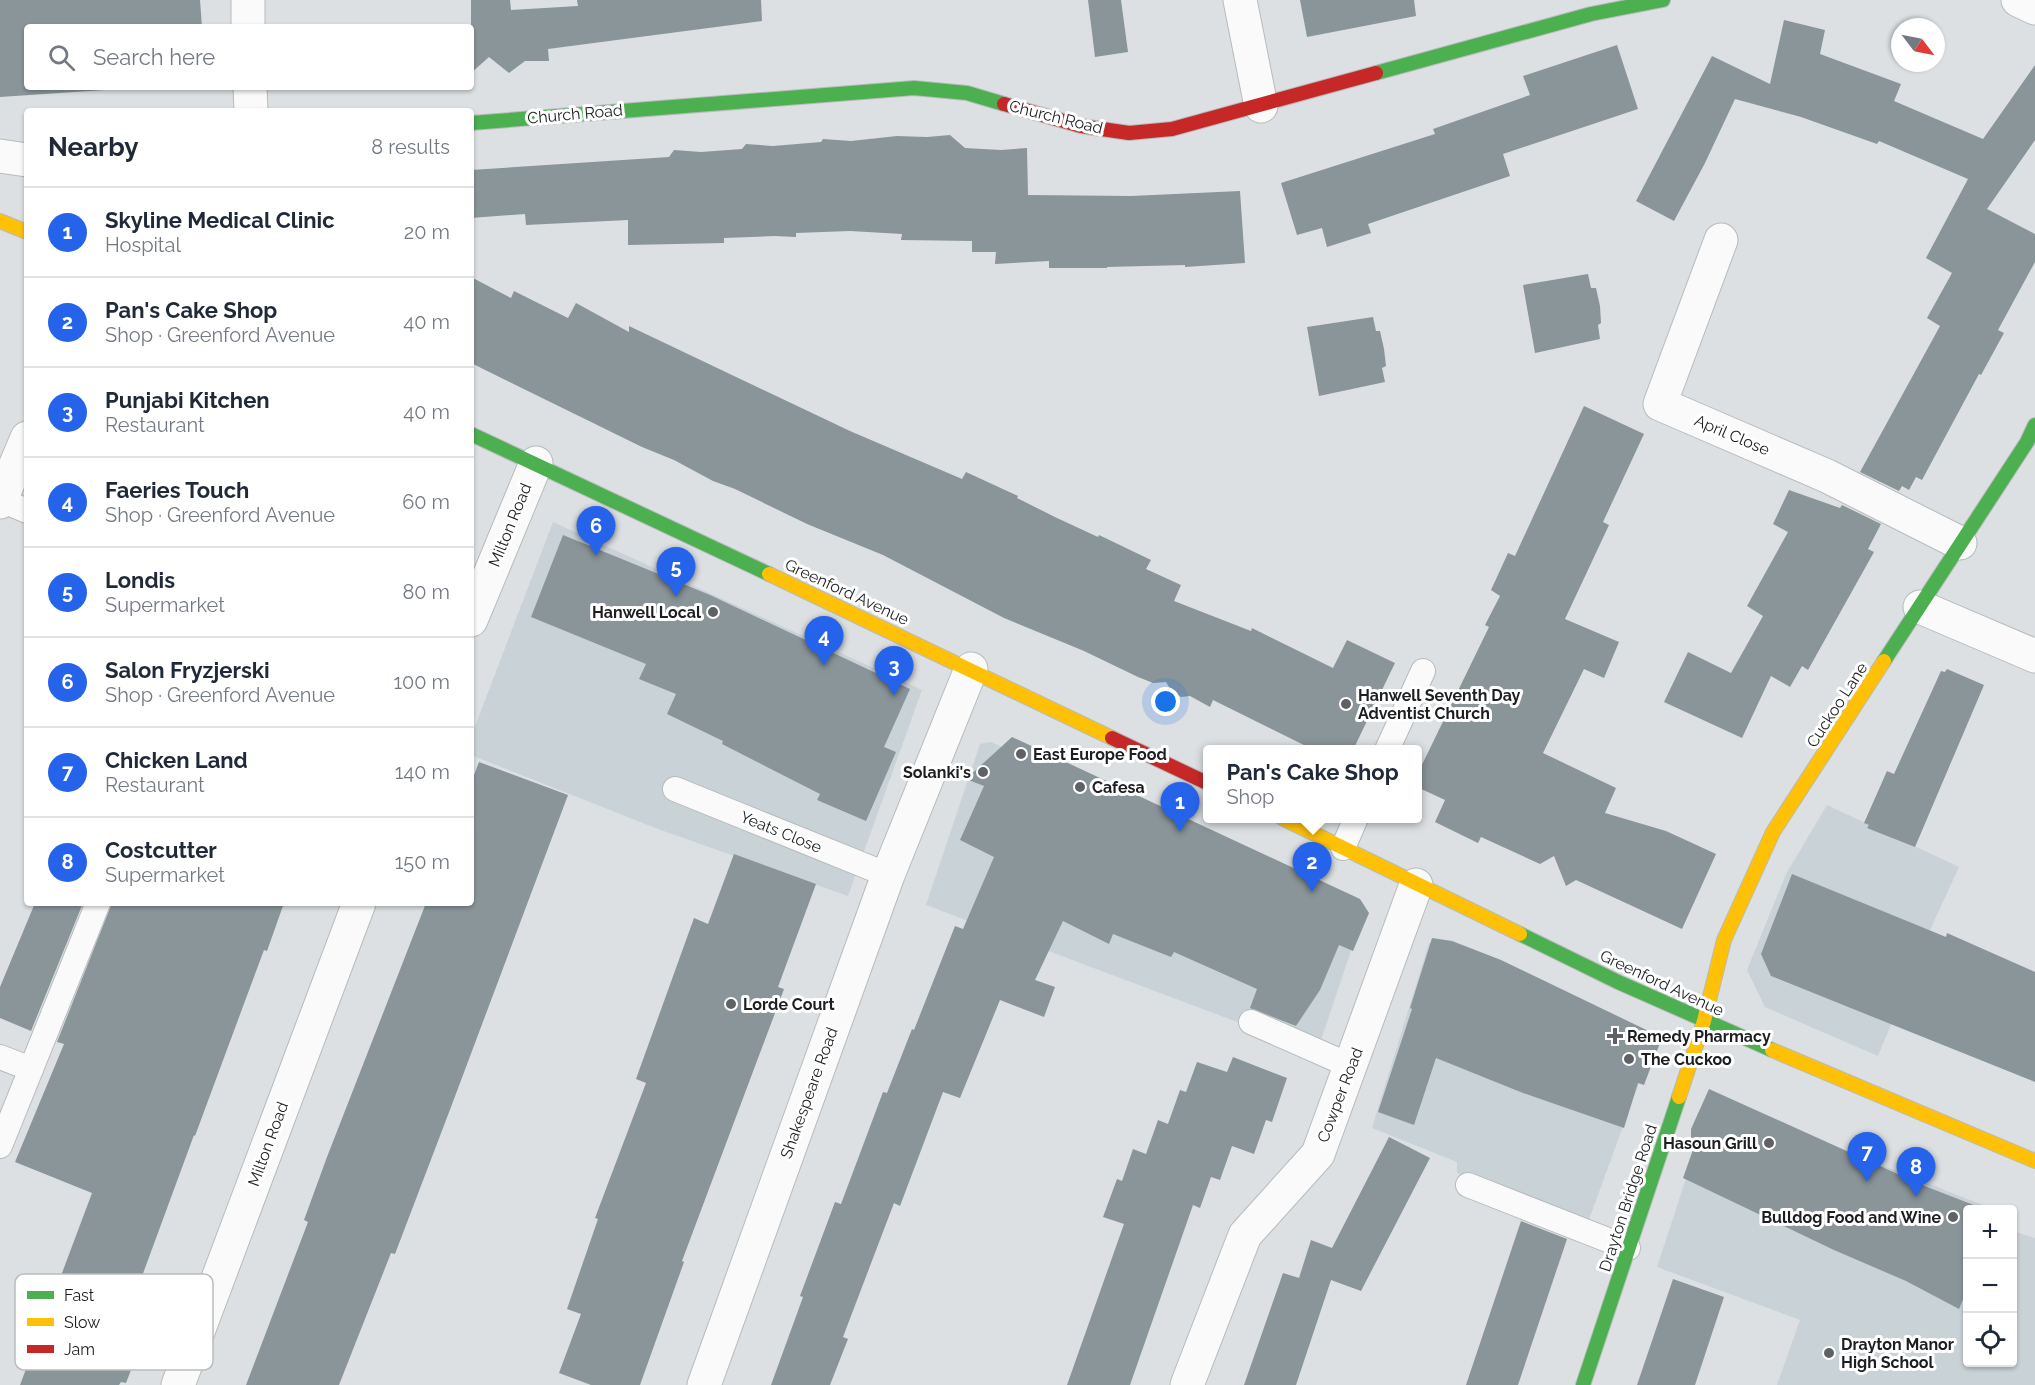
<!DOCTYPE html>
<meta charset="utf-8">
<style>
body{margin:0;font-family:Raleway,sans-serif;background:#f6f6f7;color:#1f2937}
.controls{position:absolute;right:18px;bottom:18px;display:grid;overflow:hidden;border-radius:6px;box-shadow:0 2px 4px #0004}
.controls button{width:54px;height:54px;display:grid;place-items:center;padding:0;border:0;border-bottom:2px solid #e0e1e3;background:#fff;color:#1f2937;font:30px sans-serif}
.compass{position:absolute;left:1891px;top:18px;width:54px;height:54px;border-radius:50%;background:#fff;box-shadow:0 2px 4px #0004;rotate:122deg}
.you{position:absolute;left:1166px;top:702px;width:21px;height:21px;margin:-15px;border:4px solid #fff;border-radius:50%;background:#1a73e8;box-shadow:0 0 0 9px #1a73e833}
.badge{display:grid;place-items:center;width:39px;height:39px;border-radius:50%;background:#2563eb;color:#fff;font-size:20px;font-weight:700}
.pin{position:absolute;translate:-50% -50px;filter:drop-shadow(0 2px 3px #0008)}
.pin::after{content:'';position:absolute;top:32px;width:21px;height:18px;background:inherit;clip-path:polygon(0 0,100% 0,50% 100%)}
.popup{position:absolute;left:1203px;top:745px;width:219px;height:78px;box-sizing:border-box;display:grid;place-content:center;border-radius:6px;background:#fff;filter:drop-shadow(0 2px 4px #0005);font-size:20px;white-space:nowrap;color:#747a83}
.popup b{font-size:22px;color:#1f2937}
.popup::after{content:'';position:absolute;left:50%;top:100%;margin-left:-12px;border:12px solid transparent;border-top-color:#fff}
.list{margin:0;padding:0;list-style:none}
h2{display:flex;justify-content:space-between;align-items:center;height:78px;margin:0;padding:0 24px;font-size:26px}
h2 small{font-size:20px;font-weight:400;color:#747a83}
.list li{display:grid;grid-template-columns:39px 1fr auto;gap:18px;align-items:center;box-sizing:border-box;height:90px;padding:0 24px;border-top:2px solid #e0e1e3}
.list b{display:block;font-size:22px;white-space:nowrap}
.list p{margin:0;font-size:20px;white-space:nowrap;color:#747a83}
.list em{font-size:20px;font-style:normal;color:#747a83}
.icon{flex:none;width:33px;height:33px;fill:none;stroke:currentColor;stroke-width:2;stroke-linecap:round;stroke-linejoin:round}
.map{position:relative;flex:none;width:2035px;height:1385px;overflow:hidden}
.search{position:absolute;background:#fff;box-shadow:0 2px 4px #0004;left:24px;top:24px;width:450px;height:66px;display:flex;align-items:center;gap:15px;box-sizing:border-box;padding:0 21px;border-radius:6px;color:#747a83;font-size:22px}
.panel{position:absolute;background:#fff;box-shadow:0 2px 4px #0004;left:24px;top:108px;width:450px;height:798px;border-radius:6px}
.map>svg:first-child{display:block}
.built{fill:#c8d2d7}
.building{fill:#8a9599}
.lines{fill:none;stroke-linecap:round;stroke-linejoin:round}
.lane-casing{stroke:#b7bbbc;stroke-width:26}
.street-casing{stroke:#b7bbbc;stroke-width:35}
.fast-casing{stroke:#b7bbbc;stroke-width:16}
.slow-casing{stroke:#b7bbbc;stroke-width:16}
.jam-casing{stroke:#b7bbbc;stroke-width:16}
.lane{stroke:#fafafb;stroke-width:24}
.street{stroke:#fafafb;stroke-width:33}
.fast{stroke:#4caf50;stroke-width:14}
.slow{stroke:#ffc107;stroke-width:14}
.jam{stroke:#c62828;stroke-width:14}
.poi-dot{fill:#5f6264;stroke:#fff;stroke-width:2}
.labels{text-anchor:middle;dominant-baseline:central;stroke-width:6;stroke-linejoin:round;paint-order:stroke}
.street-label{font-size:16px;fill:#1c1e20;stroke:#fff}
.poi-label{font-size:16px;font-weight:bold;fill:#1c1e20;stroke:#fff;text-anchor:start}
.key{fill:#fff;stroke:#bbbcbc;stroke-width:1.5}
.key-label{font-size:16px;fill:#1c1e20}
</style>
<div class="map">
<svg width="2035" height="1385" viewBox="0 0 2035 1385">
<rect width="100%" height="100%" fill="#dce0e2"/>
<!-- built -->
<g class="built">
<path d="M553,522L922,690L848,896L658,829L471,755V737Z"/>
<path d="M991,742L1355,910L1361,921L1317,1052L926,905L980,744Z"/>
<path d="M1827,805L1959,867L1930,930L1878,1056L1765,1007L1747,970L1786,874Z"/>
<path d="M1429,943L1445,944L1655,1039L1587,1225L1457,1173V1162L1372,1128Z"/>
<path d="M1721,1101L1990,1208L1968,1210V1362H2012L2013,1231L2035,1238V1385H1777L1800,1320L1657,1267L1711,1102Z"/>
</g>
<!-- building -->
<g class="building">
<path d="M0,0H200L202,27H27V87H149L0,97Z"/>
<path d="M471,0H510L511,10L578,6L577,0H761L762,21L548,49L549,61H525L509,73L489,57L471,73Z"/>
<path d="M1088,0H1121L1128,52L1095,57Z"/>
<path d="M1300,0H1414L1416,16L1307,37Z"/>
<path d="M1784,20L1825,30L1820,54L1901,84L1894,101L1983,139L2035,65V140L1987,209L2035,234V262L1998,330L2004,333L1981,375L1979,374L1922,480L1916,477L1909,490L1902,486L1899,491L1860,472L1940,326L1927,318L1952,273L1926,258L1968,179L1879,141L1877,144L1801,117L1735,99L1705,163L1674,221L1636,201L1712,56L1770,84Z"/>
<path d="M1617,45L1638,109L1503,154L1510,176L1368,224L1371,233L1327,247L1322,228L1297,235L1281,183L1435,134L1433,129L1530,95L1523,76Z"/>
<path d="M950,135L965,148L1001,150L1027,148L1028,195L1131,196L1240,191L1245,263L1185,267V265L1107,267V268H1049V261L995,264L996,252H972V241L901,240L902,234L850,231L796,233V237L774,236L724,238V243L628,245V220L526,225L525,214L471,218V170L669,157L674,150L701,152L742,149L746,144L773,146L821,142L823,139L851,141L897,136L927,137Z"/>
<path d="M1588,274L1591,288H1596L1600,306L1601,323L1598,325L1600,339L1535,353L1523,285Z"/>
<path d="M471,277L511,298L514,291L568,318L576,303L629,332V326L850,431L962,479L966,472L1018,496L1017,498L1057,518L1098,537L1099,535L1151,560L1146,569L1181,585L1174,601L1251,631L1252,628L1333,668L1347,640L1395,663L1353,750H1314L1213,700L1210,707L1190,696L1181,697L1172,692L1166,682L1153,683L1138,677L1084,651L1004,618L883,555L807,524L735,489L713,481L674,460L642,447L471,363Z"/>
<path d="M1373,317L1376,331H1380L1384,349L1386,366L1382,368L1385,382L1319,396L1307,327Z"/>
<path d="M1584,406L1644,434L1603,522L1609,525L1565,619L1619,642L1604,678L1584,669L1543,753L1616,788L1605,813L1666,831L1716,854L1682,929L1576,880L1566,886L1554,856L1540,864L1481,837L1478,843L1435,822L1445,800L1417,787V775L1489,627L1485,625L1500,596L1491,590L1508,553L1515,556Z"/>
<path d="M1789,490L1840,508L1842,505L1881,524L1868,549L1874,552L1808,670L1802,666L1790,687L1771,676L1742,738L1664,702L1688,652L1731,673L1763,616L1747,606L1788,532L1773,524Z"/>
<path d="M563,535L710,595L910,689L884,747L896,752L866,821L817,800L820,794L722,744L723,741L667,714L676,694L639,679L646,664L531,617Z"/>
<path d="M1947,669L1984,685L1915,847L1867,828L1869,825L1864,823L1887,771L1894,774L1941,671L1945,672Z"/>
<path d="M1012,737L1360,899L1369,913L1353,951L1339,945L1320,990L1296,1026L1250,1008L1257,989L1174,952L1171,957L1113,934L1109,944L1063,921L1035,980L1055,987L1044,1017L1000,1000L960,1098L943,1092L900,1206L894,1203L843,1337L848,1339L830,1385H771L803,1297L800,1296L835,1202L841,1204L883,1092L887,1093L912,1029L914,1030L955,926L963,929L994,857L960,840L984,786L966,779Z"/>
<path d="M479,762L568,795L451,1107L395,1254L391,1253L339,1385H246L308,1222L304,1220L327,1157L426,903H471V783Z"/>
<path d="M734,854L816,884L778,987L784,989L682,1261L684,1262L640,1385H591L559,1373L581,1314L567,1309L598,1219L595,1218L646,1083L636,1079L694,918L708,924Z"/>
<path d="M1792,874L1946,937L1947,933L2035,972V1082L1771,976L1761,954Z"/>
<path d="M35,903H83L31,1031L0,1018V987Z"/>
<path d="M112,903H284L267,951L264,950L245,1001L195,1136L194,1135L141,1279L155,1284L146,1308L154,1310L126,1383L121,1382L119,1385H20L92,1193L15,1162L64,1044L57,1042Z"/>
<path d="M1432,938L1452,941L1501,960L1659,1036L1657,1041L1660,1043L1644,1085L1638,1083L1624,1128L1523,1093L1436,1058L1414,1125L1378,1112L1412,1009L1410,1008Z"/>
<path d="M1233,1057L1287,1078L1272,1122L1266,1120L1254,1154L1232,1146L1220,1180L1211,1177L1200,1208L1193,1205L1130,1385H1067L1124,1224L1103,1217L1117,1179L1122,1181L1133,1149L1146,1154L1158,1120L1168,1124L1180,1090L1186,1092L1197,1062L1227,1072Z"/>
<path d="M1709,1089L1922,1185L1984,1209H1968V1287L1959,1309L1906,1281L1834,1250L1683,1178L1695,1144L1691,1143V1129Z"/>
<path d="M1389,1137L1430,1158L1361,1291L1331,1280L1296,1385H1244L1283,1273L1299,1278L1311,1240L1332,1248Z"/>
<path d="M1521,1221L1567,1239L1518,1385H1466Z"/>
<path d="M1673,1279L1724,1297L1695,1385H1637Z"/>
</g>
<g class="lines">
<defs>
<g id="lane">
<path d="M1,500L27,511"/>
<path d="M1387,750L1423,671"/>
<path d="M675,789L888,875"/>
<path d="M1343,848L1356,818"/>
<path d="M1251,1022L1351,1066"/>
<path d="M0,1057L31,1069"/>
<path d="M0,1146L98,903"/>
<path d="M1468,1185L1628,1248"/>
</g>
<g id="street">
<path d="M248,0V27"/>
<path d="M1240,0L1261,106"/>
<path d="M2018,0L2035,8"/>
<path d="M250,87L251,111"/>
<path d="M0,156L27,160"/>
<path d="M1721,240L1660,404L1827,476L1960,543"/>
<path d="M0,502L27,438"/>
<path d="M1920,607L2035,656"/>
<path d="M471,620L536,463"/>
<path d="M178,1385L359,903"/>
<path d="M704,1385L888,875L971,669"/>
<path d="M1187,1385L1245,1235L1318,1154L1416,885"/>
</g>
<g id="fast">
<path d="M1376,73L1591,14L1663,0"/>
<path d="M471,123L914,88L967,93L1004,104"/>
<path d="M471,434L769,574"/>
<path d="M1884,661L2027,442L2035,425"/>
<path d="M1520,934L1618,982L1772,1050"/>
<path d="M1583,1385L1679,1097"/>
</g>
<g id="slow">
<path d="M0,221L27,232"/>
<path d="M769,574L1112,738"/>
<path d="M1282,818L1520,934"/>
<path d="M1772,1050L2035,1161"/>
<path d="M1679,1097L1704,1021L1724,940L1773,832L1884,661"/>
</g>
<g id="jam">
<path d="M1004,104L1081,126L1129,133L1172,129L1376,73"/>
<path d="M1112,738L1207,783"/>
</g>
</defs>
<!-- lane casing -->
<use href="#lane" class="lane-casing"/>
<!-- street casing -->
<use href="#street" class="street-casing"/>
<!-- fast casing -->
<use href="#fast" class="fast-casing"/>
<!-- slow casing -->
<use href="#slow" class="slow-casing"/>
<!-- jam casing -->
<use href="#jam" class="jam-casing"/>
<!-- lane -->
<use href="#lane" class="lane"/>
<!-- street -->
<use href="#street" class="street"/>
<!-- fast -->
<use href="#fast" class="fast"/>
<!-- slow -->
<use href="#slow" class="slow"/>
<!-- jam -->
<use href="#jam" class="jam"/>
</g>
<!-- markers -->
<g class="poi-dot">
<circle cx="713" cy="612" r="6"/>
<circle cx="1346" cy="704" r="6"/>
<circle cx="1021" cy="754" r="6"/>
<circle cx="983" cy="772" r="6"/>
<circle cx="1080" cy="787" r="6"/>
<circle cx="731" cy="1004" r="6"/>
<path d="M1612 1027h6v6h6v6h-6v6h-6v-6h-6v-6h6z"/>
<circle cx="1629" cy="1059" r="6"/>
<circle cx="1769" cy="1143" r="6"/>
<circle cx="1953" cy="1217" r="6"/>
<circle cx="1829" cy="1353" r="6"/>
</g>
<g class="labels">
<!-- street labels -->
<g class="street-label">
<text transform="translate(575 114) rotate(-5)">Church Road</text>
<text transform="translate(1056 117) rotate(14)">Church Road</text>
<text transform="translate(1732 435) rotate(23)">April Close</text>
<text transform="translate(510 525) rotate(-68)">Milton Road</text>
<text transform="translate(847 592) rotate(25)">Greenford Avenue</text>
<text transform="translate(1837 705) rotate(-57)">Cuckoo Lane</text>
<text transform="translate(781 832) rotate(22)">Yeats Close</text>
<text transform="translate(1662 983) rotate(25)">Greenford Avenue</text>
<text transform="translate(809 1093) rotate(-70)">Shakespeare Road</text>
<text transform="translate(1340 1095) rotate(-69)">Cowper Road</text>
<text transform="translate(268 1144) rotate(-70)">Milton Road</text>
<text transform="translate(1628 1198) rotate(-72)">Drayton Bridge Road</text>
</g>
<!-- poi labels -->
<g class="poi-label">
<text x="701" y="612" text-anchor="end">Hanwell Local</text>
<text x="1358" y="695">Hanwell Seventh Day<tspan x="1358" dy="18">Adventist Church</tspan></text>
<text x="1033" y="754">East Europe Food</text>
<text x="971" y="772" text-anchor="end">Solanki's</text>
<text x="1092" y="787">Cafesa</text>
<text x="743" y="1004">Lorde Court</text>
<text x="1627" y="1036">Remedy Pharmacy</text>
<text x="1641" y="1059">The Cuckoo</text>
<text x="1757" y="1143" text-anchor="end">Hasoun Grill</text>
<text x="1941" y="1217" text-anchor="end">Bulldog Food and Wine</text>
<text x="1841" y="1344">Drayton Manor<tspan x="1841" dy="18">High School</tspan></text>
</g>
</g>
<!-- legend -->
<rect x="15" y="1274" width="198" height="96" rx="9" class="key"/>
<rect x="27" y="1291" width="27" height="8" fill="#4caf50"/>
<rect x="27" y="1318" width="27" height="8" fill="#ffc107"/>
<rect x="27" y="1345" width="27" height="8" fill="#c62828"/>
<g class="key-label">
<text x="64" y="1301">Fast</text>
<text x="64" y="1328">Slow</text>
<text x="64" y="1355">Jam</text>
</g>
</svg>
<div class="controls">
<button>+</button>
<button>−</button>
<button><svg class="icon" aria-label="locate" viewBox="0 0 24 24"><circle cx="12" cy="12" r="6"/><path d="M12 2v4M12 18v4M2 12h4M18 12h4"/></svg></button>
</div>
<svg class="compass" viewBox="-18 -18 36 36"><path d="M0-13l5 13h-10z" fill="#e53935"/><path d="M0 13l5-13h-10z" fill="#747a83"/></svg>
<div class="you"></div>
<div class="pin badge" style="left:1180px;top:832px">1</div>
<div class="pin badge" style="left:1312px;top:892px">2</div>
<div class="popup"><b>Pan's Cake Shop</b>Shop</div>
<div class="pin badge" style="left:894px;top:696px">3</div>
<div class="pin badge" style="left:824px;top:666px">4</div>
<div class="pin badge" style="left:676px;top:597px">5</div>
<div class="pin badge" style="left:596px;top:556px">6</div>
<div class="pin badge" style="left:1867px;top:1182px">7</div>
<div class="pin badge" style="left:1916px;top:1197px">8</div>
<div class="search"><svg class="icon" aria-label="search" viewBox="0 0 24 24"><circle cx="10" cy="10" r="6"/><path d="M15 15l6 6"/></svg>Search here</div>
<section class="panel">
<h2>Nearby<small>8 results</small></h2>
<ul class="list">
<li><span class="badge">1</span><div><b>Skyline Medical Clinic</b><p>Hospital</p></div><em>20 m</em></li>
<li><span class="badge">2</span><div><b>Pan's Cake Shop</b><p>Shop · Greenford Avenue</p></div><em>40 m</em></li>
<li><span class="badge">3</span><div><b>Punjabi Kitchen</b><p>Restaurant</p></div><em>40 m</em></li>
<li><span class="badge">4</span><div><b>Faeries Touch</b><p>Shop · Greenford Avenue</p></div><em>60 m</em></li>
<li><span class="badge">5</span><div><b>Londis</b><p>Supermarket</p></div><em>80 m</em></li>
<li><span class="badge">6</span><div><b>Salon Fryzjerski</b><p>Shop · Greenford Avenue</p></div><em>100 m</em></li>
<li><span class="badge">7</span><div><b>Chicken Land</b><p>Restaurant</p></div><em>140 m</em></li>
<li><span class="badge">8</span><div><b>Costcutter</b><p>Supermarket</p></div><em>150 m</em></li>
</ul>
</section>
</div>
